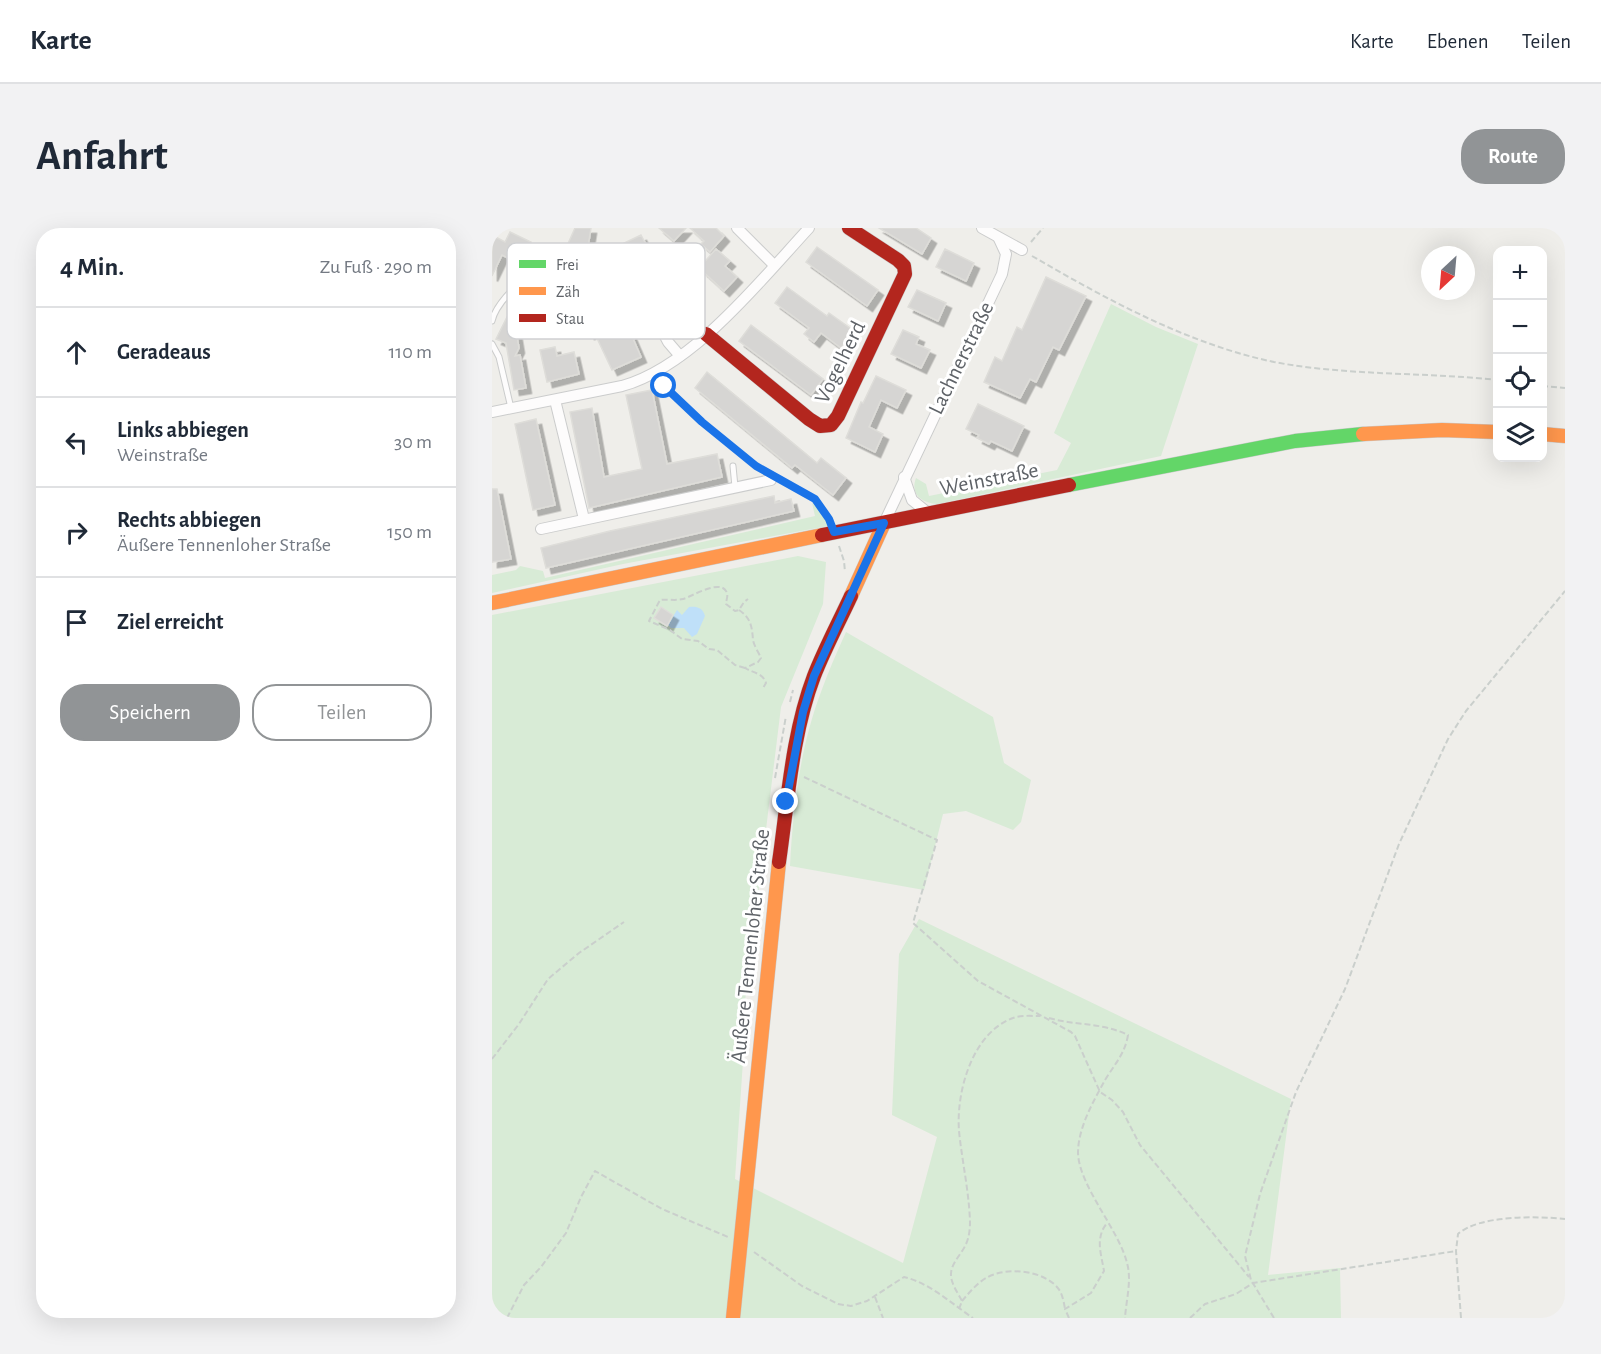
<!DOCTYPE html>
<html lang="de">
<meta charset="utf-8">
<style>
body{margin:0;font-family:"Alegreya Sans",sans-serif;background:#f2f2f3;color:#1f2937}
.controls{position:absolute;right:18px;top:18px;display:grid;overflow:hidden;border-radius:12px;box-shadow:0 6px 24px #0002}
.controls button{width:54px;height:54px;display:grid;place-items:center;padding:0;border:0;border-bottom:2px solid #e0e1e3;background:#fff;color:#1f2937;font:30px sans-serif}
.compass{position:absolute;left:929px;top:18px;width:54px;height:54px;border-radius:50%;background:#fff;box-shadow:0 6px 24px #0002;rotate:206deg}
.stop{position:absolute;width:18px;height:18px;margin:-14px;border:4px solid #1a73e8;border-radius:50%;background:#fff}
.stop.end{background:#1a73e8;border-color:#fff;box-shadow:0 2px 6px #0008}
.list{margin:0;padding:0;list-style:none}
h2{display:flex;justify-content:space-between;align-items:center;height:78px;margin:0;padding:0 24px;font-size:26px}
h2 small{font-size:20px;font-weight:400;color:#747a83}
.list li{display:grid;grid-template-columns:39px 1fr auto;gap:18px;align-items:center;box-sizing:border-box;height:90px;padding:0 24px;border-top:2px solid #e0e1e3}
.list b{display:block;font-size:22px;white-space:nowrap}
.list p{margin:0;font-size:20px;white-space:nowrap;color:#747a83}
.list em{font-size:20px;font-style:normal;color:#747a83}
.actions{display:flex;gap:12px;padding:18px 24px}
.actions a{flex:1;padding:14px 0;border:2px solid #919496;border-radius:24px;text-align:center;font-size:21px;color:#919496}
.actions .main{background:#919496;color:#fff}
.icon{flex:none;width:33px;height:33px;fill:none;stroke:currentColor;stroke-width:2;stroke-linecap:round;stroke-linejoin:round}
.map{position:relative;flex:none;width:1073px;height:1090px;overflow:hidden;border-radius:24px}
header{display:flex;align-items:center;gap:36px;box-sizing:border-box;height:84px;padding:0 30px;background:#fff;border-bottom:2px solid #e0e1e3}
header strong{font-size:28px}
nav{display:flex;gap:33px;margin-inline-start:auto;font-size:21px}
.intro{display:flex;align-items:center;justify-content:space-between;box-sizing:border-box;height:144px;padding:0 36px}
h1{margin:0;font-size:42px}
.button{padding:15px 27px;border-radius:24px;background:#919496;color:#fff;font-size:21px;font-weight:700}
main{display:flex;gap:36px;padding:0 36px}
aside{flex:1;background:#fff;border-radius:24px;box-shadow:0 6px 24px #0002}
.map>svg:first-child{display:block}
.green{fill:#d8ebd6}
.water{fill:#bfe0f9}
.building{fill:#d6d5d3;stroke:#deddd9;stroke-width:1.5;filter:url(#shadow)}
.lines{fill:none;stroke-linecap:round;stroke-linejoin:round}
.lane-casing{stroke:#cbcccc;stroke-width:7}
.street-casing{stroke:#cbcccc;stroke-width:12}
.fast-casing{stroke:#cacacb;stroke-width:15}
.slow-casing{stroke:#cacacb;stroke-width:15}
.jam-casing{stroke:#cacacb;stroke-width:15}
.path{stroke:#cacfcc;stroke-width:2;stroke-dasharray:6 3;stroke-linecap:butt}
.lane{stroke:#fdfcfc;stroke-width:5}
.street{stroke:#fdfcfc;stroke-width:10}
.fast{stroke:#63d668;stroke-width:14}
.slow{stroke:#ff974d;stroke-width:14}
.jam{stroke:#b3261e;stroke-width:14}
.route{stroke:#1a73e8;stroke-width:8}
.labels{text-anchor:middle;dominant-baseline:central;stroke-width:6;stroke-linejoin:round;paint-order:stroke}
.street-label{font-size:22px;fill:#5f6368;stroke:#fff}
.key{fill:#fff;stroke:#cfd0d2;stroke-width:1.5}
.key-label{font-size:16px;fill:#5f6368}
</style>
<header>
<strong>Karte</strong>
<nav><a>Karte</a><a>Ebenen</a><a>Teilen</a></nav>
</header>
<div class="intro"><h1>Anfahrt</h1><a class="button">Route</a></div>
<main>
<aside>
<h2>4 Min.<small>Zu Fuß · 290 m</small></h2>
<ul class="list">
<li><svg class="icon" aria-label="ahead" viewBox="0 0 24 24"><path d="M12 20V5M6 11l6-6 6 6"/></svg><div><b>Geradeaus</b></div><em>110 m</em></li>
<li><svg class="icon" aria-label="left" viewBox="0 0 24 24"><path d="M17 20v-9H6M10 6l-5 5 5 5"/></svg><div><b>Links abbiegen</b><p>Weinstraße</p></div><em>30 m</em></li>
<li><svg class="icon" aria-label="right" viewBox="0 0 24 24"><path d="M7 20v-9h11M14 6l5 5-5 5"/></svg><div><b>Rechts abbiegen</b><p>Äußere Tennenloher Straße</p></div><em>150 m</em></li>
<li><svg class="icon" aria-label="arrive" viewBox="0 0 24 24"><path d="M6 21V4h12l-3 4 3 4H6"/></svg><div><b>Ziel erreicht</b></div></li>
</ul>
<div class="actions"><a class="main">Speichern</a><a>Teilen</a></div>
</aside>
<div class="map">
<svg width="1073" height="1090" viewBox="0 0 1073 1090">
<defs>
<filter id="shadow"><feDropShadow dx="5.5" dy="5.5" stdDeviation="0" flood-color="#0004"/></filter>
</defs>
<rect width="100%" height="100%" fill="#efeeea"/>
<!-- green -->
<g class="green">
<path d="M619,76L664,99L706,116L669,228L445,276C429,275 418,266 424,250L434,256L437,268L565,242L579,215L562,205Z"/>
<path d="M320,275L331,285L336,298L131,336L0,365V347L24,342L28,338L51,343L53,350L323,288Z"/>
<path d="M306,328L334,334L331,376L289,479L248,814L252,818L243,951L411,1035L445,909L400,887L407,726L427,691L799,871L776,1047L848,1040L849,1090H0V387Z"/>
<path d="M354,404L501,489L512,535L539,552L529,594L521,602L474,583L451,586L432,662L298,638C301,580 308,519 329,464C336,444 345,424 354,404Z"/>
</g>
<!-- water -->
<path class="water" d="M197,379C205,378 211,380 213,388L205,406L200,409L192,400H179L176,397L185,382L190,387Z"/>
<!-- building -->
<g class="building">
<path d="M83,0H99L96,19L100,20L88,46L77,41L71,52L69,47L61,49Z"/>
<path d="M167,0H194L182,13Z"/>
<path d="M198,0H224L232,8L218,24L209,16L212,13Z"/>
<path d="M387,0H424L439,10L430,26Z"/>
<path d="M18,4L39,14L28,36L10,27L0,48V7L13,14Z"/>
<path d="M149,7L168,42L172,41L179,56L205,85L190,98L168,73L170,71L155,43L147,47L130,16Z"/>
<path d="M325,19L386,62L375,78L314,34Z"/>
<path d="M224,21L238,33L233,38L245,49L232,63L207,40Z"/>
<path d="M453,21L482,35L474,53L444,39Z"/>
<path d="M554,49L594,68L567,122L561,119L544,154L538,151L528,170L492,154L503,129L510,133L525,99L530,102Z"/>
<path d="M295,59L335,88L337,85L362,103L349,120L329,105L322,114L312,106L317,100L283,75Z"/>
<path d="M425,62L454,75L446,93L416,79Z"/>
<path d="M116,66L135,108L139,106L149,129L120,142L102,104L97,106L85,81Z"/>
<path d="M20,79L27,120L23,128L28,127L34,160L22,162L14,115L4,111Z"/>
<path d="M259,97L331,151L319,167L247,113Z"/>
<path d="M411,102L427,109L424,116L438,122L429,140L399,126Z"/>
<path d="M63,119L65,128L82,124L87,146L55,154L48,122Z"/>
<path d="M215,144L325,235L329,230L354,250L341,267L303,237L300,240L203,160Z"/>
<path d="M384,148L414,162L405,180L389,172L377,199L391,206L383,224L354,210L369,174L371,175Z"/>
<path d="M160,162L175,236L225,226L230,249L97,280L78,184L100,180L112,249L150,241L134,167Z"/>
<path d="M486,176L532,198L520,223L499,213L497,216L485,210L487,207L474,201Z"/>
<path d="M44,191L63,277L41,282L23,196Z"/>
<path d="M0,261H5L19,331L0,334Z"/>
<path d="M282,268L283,275L299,271L302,283L54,340L49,320L118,303Z"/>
<path d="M169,379L181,387L175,398L162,390Z"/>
</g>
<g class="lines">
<defs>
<g id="lane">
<path d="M0,93C5,70 41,43 58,28"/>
<path d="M0,116L7,129L19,180"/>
<path d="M241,238L243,259"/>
</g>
<g id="street">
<path d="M245,0L282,37"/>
<path d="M490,0L530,22"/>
<path d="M149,63L176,114L188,128"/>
<path d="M63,172L92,291"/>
<path d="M0,184L130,158C201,138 268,53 317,0"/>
<path d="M412,249L420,272L436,285"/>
<path d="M392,295L510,46L514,26L507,11"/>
<path d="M49,301L279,252"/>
</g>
<path id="fast" d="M577,257L803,213L871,206"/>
<g id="slow">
<path d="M871,206L950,202L1005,204"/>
<path d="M1050,206L1073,208"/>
<path d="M359,368L392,295"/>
<path d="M0,375L330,307"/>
<path d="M241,1090L287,634"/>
</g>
<g id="jam">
<path d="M214,106L317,191L328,198L339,197L346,188L413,46L412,38L406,32L357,0"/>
<path d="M330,307L577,257"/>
<path d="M287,634C296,572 300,506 322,448C333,420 347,394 359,368"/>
</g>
</defs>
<!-- lane casing -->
<use href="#lane" class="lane-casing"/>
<!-- street casing -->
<use href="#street" class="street-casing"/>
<!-- fast casing -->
<use href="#fast" class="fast-casing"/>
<!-- slow casing -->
<use href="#slow" class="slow-casing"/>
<!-- jam casing -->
<use href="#jam" class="jam-casing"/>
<!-- path -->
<g class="path">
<path d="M539,14L551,0"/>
<path d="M540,28C616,72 696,116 782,134C855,148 932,144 1005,152"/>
<path d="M168,153L209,194L270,242"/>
<path d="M1050,158L1073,160"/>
<path d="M291,254C310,264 328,271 338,293"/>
<path d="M347,318L352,333L353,344"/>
<path d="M247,382C259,390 260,399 261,412C262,418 267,425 269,430L266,434L253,440C261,445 271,445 274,455L271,460"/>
<path d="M253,440L243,437L225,422L217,421L206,413L190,411L178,402L157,393L168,372C175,371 183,373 191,371C199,369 227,351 234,363C237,367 234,372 234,376L243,383L247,382L252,374L256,371"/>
<path d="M298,474L301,462"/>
<path d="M312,549L445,612L421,695L486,753L579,804L583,808L608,864L620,872L631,884L648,917L757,1049"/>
<path d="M283,550L294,488"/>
<path d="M557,790C585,798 609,794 636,807C633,826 622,837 613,852C601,874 586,900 586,925C587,958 627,1002 635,1035C640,1052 634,1073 633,1090"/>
<path d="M0,831L27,796L56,751L87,725L132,694"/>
<path d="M262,1024L310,1058L346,1076L359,1078L375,1073L412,1049C438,1055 460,1076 481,1090"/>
<path d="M383,1069L391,1090"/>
<path d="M470,1073C477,1065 484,1056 494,1050C514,1038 555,1042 568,1063C571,1069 572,1075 573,1081"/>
<path d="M467,1081L470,1073C467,1067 462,1060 460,1053C455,1038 469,1028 474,1016C477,1010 478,1001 478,994C477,963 470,933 467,903C464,864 480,805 521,790C529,787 540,788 548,788"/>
<path d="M15,1090L32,1057L49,1039L74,1005L89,969L103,943L170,981L236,1009"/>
<path d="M577,1090L573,1081L599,1065L612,1043C609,1025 603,1010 615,995"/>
<path d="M698,1090L713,1076L744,1066L761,1055L964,1023"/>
<path d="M782,1090L759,1052L753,1028L768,966L804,864L853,761L907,616L956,511L974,483L1073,363"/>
<path d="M969,1090L964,1023L966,1006C987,987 1045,988 1073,991"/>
</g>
<!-- lane -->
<use href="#lane" class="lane"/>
<!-- street -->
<use href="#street" class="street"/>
<!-- fast -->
<use href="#fast" class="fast"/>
<!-- slow -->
<use href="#slow" class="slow"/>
<!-- jam -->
<use href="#jam" class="jam"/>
</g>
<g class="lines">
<!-- route -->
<path class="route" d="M172,158L210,194L264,238L323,271L337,291L342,304L392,295L322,448L311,484L294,574"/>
</g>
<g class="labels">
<!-- street labels -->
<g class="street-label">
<text transform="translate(469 130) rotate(-64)">Lachnerstraße</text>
<text transform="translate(348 134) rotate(-64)">Vogelherd</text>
<text transform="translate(497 251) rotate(-11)">Weinstraße</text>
<text transform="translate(258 718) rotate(-84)">Äußere Tennenloher Straße</text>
</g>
</g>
<!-- legend -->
<rect x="15" y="15" width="198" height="96" rx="9" class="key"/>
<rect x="27" y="32" width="27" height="8" fill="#63d668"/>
<rect x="27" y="59" width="27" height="8" fill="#ff974d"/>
<rect x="27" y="86" width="27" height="8" fill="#b3261e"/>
<g class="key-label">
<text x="64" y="42">Frei</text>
<text x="64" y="69">Zäh</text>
<text x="64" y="96">Stau</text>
</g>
</svg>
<div class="controls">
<button>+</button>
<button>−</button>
<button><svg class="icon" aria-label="locate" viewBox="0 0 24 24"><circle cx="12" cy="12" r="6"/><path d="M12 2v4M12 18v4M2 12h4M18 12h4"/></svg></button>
<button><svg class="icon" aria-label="layers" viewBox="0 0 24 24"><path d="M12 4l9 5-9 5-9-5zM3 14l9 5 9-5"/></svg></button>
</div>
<svg class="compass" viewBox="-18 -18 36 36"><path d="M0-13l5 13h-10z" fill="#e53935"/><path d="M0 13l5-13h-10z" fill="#747a83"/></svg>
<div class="stop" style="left:172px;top:158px"></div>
<div class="stop end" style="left:294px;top:574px"></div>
</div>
</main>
